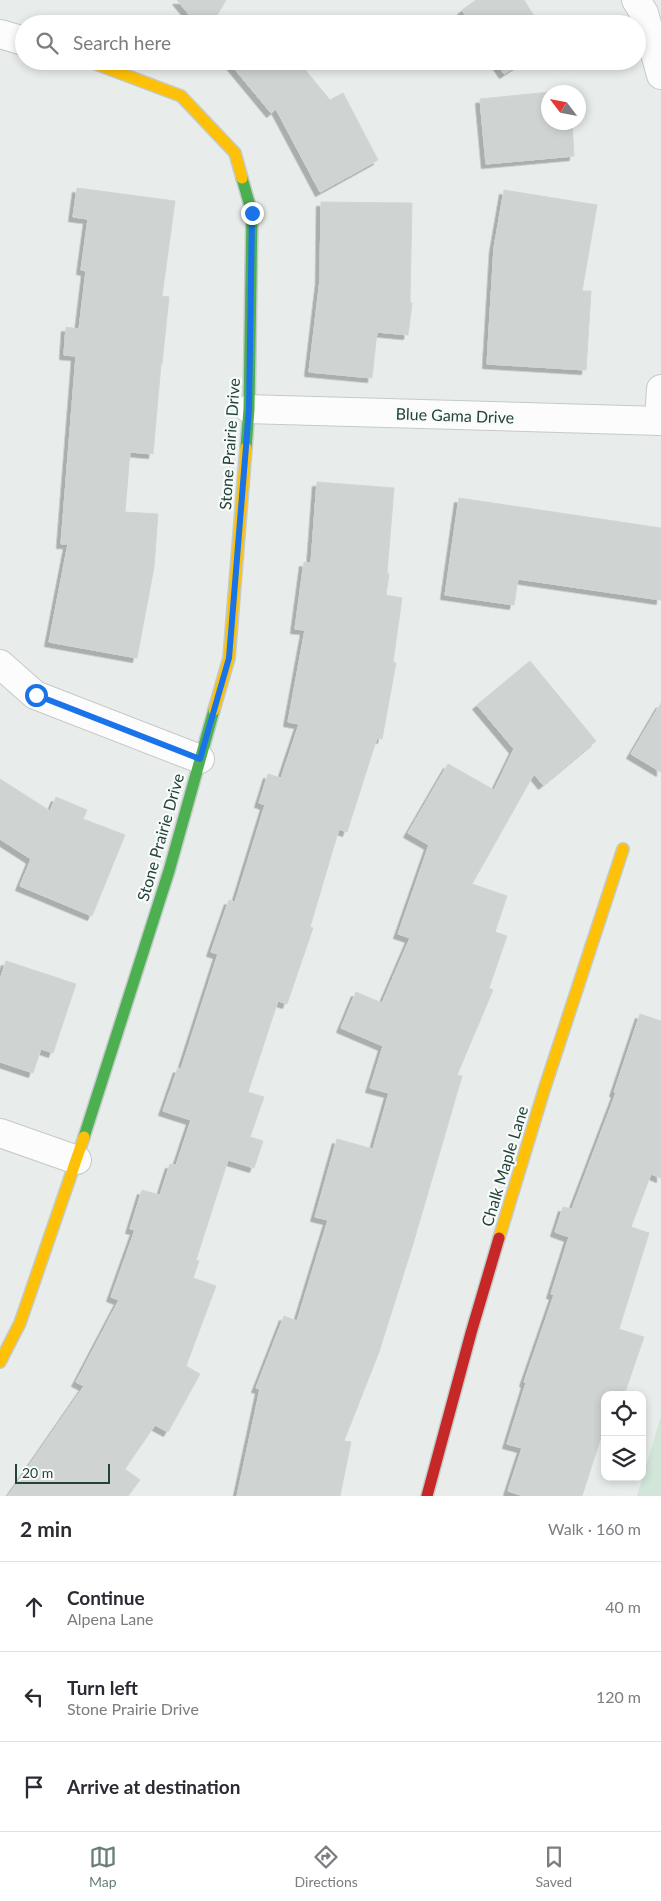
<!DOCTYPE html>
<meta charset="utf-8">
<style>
body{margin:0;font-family:Lato,sans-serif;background:#f2f2f3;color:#2b2b33}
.controls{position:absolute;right:15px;bottom:15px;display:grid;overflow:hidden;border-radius:10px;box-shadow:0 2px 8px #0003}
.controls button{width:45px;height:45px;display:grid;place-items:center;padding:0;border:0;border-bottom:1px solid #e1e1e2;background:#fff;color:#2b2b33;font:25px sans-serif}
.compass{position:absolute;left:541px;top:85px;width:45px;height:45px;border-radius:50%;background:#fff;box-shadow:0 2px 8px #0003;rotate:302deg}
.scale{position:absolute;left:15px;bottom:12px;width:95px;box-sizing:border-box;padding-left:5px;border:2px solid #24423a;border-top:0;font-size:14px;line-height:18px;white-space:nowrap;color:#24423a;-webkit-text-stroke:4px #f7fbf9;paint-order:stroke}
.stop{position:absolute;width:15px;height:15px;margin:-11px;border:4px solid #1a73e8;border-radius:50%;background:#fff}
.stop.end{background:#1a73e8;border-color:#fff;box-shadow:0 1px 5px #0008}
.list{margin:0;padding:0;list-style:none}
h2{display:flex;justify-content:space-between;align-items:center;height:65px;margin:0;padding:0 20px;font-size:21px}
h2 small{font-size:16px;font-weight:400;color:#7c7c81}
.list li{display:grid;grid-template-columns:32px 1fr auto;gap:15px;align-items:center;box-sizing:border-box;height:90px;padding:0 20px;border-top:1px solid #e1e1e2}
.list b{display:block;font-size:19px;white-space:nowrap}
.list p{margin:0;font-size:16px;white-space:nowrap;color:#7c7c81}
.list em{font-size:16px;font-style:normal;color:#7c7c81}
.icon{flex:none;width:28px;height:28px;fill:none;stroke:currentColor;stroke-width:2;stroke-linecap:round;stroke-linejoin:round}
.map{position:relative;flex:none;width:661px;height:1496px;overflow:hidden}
.search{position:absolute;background:#fff;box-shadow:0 2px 8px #0003;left:15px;right:15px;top:15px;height:55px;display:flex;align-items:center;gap:12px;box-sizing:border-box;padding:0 18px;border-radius:28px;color:#7c7c81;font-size:19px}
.sheet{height:335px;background:#fff}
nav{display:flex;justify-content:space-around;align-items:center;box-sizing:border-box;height:70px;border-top:1px solid #e1e1e2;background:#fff;font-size:14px;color:#7c7c81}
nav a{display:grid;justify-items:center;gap:2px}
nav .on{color:#697e78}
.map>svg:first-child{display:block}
.green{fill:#d1e6d8}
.building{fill:#cfd4d2;stroke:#d1d6d4;filter:url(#shadow)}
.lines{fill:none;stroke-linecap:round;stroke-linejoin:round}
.street-casing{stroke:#c5cac8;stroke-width:30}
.fast-casing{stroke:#c3cbc8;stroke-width:14}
.slow-casing{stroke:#c3cbc8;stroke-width:14}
.jam-casing{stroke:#c3cbc8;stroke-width:14}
.street{stroke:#fcfcfc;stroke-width:28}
.fast{stroke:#4caf50;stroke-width:11}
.slow{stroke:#ffc107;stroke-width:11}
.jam{stroke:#c62828;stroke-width:11}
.route{stroke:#1a73e8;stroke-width:6}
.labels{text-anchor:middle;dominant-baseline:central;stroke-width:4.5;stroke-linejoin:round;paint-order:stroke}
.street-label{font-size:16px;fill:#24423a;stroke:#f7fbf9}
</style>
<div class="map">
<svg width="661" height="1496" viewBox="0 0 661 1496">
<defs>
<filter id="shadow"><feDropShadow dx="-4.5" dy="4.5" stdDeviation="0" flood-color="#0004"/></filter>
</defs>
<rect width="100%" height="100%" fill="#e8edeb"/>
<!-- green -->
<path class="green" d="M661,1416V1496H637Z"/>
<!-- building -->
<g class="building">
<path d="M177,0H226L212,24H197Z"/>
<path d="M476,0H524L539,24H471L462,10Z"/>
<path d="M228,61H298L330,100L343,93L378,160L320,192L276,109L271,113Z"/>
<path d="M495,61H524L504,74Z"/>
<path d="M548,92V122H572L574,156L486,164L480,99L550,92Z"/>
<path d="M77,188L175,201L162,296L169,297L162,364H161L153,454L130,452L125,512L158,514L154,567L137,658L49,642L68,544H61L76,356L64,355L66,327L79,329L86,271L81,270L88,219L73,217Z"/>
<path d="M504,190L597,205L582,291H591L586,370L487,364L494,248Z"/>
<path d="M321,202L412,203L410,303H412L408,335L377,332L372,378L309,372L320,280Z"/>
<path d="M317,482L394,488L387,573L389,574L386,595L402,598L393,662L396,663L382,739L377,738L347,832L339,829L310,927L313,928L287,1004L278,1001L248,1092L264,1097L250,1137L263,1141L254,1168L228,1160L196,1260L199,1261L193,1278L216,1286L186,1366L200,1374L168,1432L155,1425L125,1469L140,1480L128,1496H8L84,1386L76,1382L119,1300L111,1297L135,1230L130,1229L142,1190L160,1195L170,1164L176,1165L191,1120L163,1111L178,1068L181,1069L218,954L211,952L229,900L235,902L265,805L259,803L268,774L281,778L299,724L288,722L305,630L295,629L304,562L311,563Z"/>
<path d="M459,498L661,528V600L518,579L514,605L445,595Z"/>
<path d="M530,661L596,741L543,785L534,774L472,884L507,896L495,932L507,936L489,988L493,990L457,1075L462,1076L413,1244L379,1352L344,1441L351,1442L340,1496H237L260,1389L256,1388L284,1316L297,1321L328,1220L315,1217L337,1139L373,1149L389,1093L370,1088L383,1046L341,1028L356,992L382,1003L410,938L398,934L429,845L408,833L448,764L494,790L514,749L477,705Z"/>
<path d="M661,703V772L631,754Z"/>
<path d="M0,779L50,811L56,797L87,810L83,819L125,835L92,916L20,886L31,859L0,839Z"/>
<path d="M6,961L76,984L53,1053L41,1049L33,1073L0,1062V980Z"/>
<path d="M640,1014L661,1021V1178L651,1174L631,1227L649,1233L619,1329L644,1337L624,1395H605V1425L582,1496H524L508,1491L522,1448L507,1444L526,1383L524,1382L554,1295L551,1294L569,1237L555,1232L563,1207L572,1209L616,1093L614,1092Z"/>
</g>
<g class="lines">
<defs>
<g id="street">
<path d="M636,0L644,13L661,75"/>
<path d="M0,34L24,41"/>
<path d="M249,409L661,421"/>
<path d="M659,421L661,389"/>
<path d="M0,664L35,695L200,759"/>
<path d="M0,1133L77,1160"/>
</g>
<g id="fast">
<path d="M242,178L252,213L249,409L246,448"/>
<path d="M84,1137L169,871L214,710"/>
</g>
<g id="slow">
<path d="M88,61L181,96L235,153L242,178"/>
<path d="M214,710L229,658L246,448"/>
<path d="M499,1238L544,1090L623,849"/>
<path d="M0,1362L20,1323L84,1137"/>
</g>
<path id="jam" d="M427,1496L471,1333L499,1238"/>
</defs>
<!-- street casing -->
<use href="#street" class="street-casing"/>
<!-- fast casing -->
<use href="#fast" class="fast-casing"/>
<!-- slow casing -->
<use href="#slow" class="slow-casing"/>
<!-- jam casing -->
<use href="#jam" class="jam-casing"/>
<!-- street -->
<use href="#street" class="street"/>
<!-- fast -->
<use href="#fast" class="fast"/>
<!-- slow -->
<use href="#slow" class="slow"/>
<!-- jam -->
<use href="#jam" class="jam"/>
</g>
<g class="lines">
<!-- route -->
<path class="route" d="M36,695L200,759L229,658L249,409L252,213"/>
</g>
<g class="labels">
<!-- street labels -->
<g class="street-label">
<text transform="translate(455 415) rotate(2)">Blue Gama Drive</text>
<text transform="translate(229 444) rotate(-86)">Stone Prairie Drive</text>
<text transform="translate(160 837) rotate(-74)">Stone Prairie Drive</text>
<text transform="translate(504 1166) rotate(-73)">Chalk Maple Lane</text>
</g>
</g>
</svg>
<div class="controls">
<button><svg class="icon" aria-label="locate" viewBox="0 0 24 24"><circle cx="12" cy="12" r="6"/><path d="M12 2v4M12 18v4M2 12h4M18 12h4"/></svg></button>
<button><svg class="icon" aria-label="layers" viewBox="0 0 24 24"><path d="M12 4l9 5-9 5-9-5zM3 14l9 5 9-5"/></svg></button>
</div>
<svg class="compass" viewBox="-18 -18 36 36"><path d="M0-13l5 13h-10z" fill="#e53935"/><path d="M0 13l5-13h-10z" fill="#7c7c81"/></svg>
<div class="scale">20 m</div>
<div class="stop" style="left:36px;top:695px"></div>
<div class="stop end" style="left:252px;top:213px"></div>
<div class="search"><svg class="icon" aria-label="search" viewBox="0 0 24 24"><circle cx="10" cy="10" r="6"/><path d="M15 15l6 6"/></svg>Search here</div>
</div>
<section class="sheet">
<h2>2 min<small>Walk · 160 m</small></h2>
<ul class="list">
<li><svg class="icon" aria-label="ahead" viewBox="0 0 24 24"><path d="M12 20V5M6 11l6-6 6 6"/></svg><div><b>Continue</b><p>Alpena Lane</p></div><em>40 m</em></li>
<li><svg class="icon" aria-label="left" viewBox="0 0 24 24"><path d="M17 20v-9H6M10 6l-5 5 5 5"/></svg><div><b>Turn left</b><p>Stone Prairie Drive</p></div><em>120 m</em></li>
<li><svg class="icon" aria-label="arrive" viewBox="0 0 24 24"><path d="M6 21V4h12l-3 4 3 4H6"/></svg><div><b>Arrive at destination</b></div></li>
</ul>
</section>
<nav>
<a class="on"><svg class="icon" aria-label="map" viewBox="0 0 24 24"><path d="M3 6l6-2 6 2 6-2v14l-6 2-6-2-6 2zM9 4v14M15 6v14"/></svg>Map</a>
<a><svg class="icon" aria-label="directions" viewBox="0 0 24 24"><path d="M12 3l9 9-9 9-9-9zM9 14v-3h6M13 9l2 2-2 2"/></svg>Directions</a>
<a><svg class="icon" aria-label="saved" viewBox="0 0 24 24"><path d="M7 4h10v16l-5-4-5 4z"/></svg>Saved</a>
</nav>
